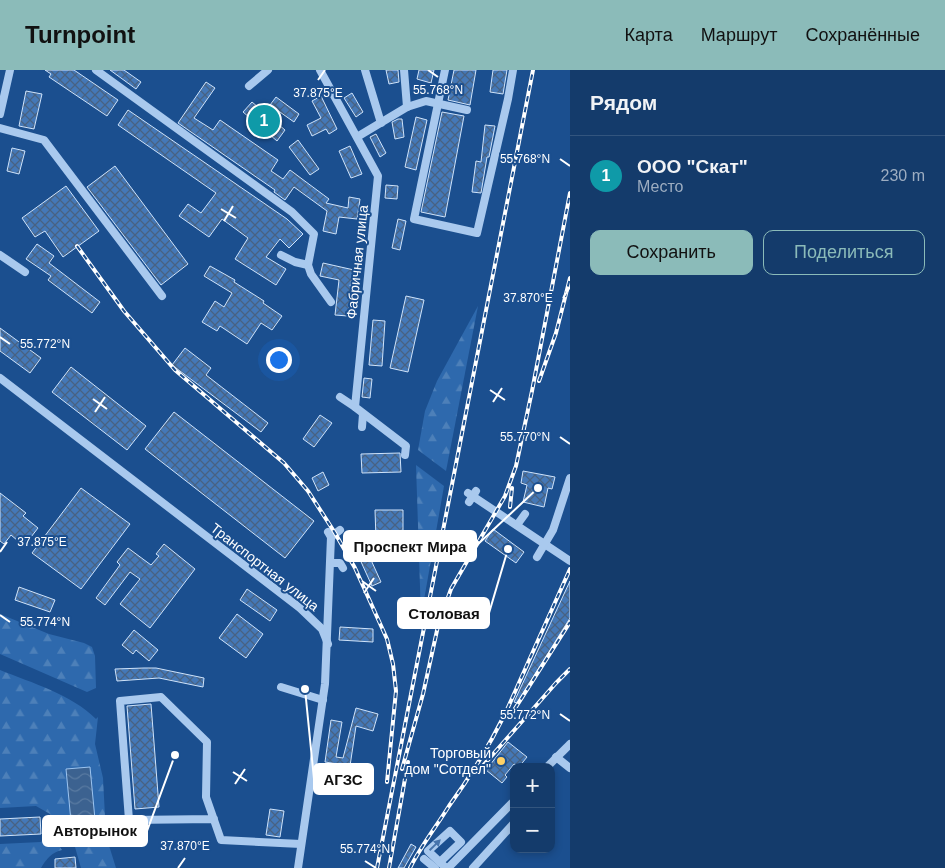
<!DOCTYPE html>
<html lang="ru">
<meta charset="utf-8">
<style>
body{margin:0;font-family:Arial,sans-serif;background:#214673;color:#f1f3f6}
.controls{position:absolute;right:15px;bottom:15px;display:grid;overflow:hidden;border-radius:10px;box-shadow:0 2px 8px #0003}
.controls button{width:45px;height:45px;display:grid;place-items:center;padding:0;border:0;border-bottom:1px solid #33557e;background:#143b6b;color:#f1f3f6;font:25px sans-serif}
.you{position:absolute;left:278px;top:289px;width:18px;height:18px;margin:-12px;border:4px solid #fff;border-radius:50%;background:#1a73e8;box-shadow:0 0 0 8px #1a73e833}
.badge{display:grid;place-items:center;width:32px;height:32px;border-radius:50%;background:#8bbbb9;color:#fff;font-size:16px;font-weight:700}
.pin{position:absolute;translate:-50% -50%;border:2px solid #fff;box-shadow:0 1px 5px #0006}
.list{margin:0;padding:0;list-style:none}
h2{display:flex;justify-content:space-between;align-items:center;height:65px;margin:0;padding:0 20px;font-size:21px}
h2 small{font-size:16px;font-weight:400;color:#9dadc1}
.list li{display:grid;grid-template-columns:32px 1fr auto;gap:15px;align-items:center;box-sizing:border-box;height:80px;padding:0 20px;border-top:1px solid #33557e}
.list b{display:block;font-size:19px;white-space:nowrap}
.list p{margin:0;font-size:16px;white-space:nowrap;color:#9dadc1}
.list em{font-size:16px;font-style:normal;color:#9dadc1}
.actions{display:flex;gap:10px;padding:15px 20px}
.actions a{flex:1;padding:11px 0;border:1px solid #8bbbb9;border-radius:10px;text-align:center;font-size:18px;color:#8bbbb9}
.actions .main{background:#8bbbb9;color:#111}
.map{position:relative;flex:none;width:570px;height:798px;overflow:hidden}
header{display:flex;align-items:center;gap:30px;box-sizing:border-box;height:70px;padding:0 25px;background:#8bbbb9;color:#111}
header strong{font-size:24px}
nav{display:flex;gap:28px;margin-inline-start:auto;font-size:18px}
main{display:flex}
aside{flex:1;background:#143b6b}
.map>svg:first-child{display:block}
.forest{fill:url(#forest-firs)}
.water{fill:url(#water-waves);stroke:#9cc4f0}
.building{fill:url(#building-cross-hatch);stroke:#cfe3fa}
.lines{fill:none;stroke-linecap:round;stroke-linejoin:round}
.minor{stroke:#a9c9ee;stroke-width:8}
.rail-casing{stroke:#fff;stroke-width:4}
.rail{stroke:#1b4f8f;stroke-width:2;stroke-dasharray:5.5;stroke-linecap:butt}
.oneway{fill:#4674ac}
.ticks{fill:none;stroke:#fff;stroke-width:2}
.poi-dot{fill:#ffd166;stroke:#1b4f8f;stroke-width:2}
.labels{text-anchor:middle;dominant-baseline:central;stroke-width:4;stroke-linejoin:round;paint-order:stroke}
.street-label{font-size:14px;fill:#fff;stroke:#1b4f8f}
.poi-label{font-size:14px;fill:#fff;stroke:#1b4f8f;text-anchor:end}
.ticks-label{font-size:12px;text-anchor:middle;fill:#fff;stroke:#1b4f8f;stroke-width:4;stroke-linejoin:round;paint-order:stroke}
.leader{fill:none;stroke:#fff;stroke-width:2}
.callout-dot{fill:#fff;stroke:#1b4f8f;stroke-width:2}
.callout{fill:#fff;stroke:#fff;stroke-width:2}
.callout-label{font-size:15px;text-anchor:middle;font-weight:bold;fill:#111}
</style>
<header>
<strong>Turnpoint</strong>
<nav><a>Карта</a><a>Маршрут</a><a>Сохранённые</a></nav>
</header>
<main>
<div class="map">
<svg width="570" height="798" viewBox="0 0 570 798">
<defs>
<pattern id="forest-firs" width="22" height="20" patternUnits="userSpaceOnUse" patternTransform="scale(1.25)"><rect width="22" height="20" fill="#2e69ad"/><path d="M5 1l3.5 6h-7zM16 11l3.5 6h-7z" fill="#4d80b9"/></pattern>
<pattern id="water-waves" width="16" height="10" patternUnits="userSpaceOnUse" patternTransform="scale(1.25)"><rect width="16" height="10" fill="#3c6290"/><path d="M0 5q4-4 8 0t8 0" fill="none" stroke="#597aa1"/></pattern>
<pattern id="building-cross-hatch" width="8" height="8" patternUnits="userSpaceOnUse" patternTransform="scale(1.25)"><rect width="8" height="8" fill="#4478b7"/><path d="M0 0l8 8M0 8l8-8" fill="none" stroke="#486282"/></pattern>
</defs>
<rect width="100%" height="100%" fill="#1b4f8f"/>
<!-- forest -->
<g class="forest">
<path d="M478,236L446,401L418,380L425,341L437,311Z"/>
<path d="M416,395L444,416L421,547Z"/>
<path d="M0,544L49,564L84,573L92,577L95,586L96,618L87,622L0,584Z"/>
<path d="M0,600C32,613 71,624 96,649L98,647L95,674L103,708L106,766L116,798H81L75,777L50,744L36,736L0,738Z"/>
<path d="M49,764L56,771L62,780C52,782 46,789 41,798H0V774L41,772Z"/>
</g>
<!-- water -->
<path class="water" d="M90,697L96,760L72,762L66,699Z"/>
<!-- building -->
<g class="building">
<path d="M45,0H74L118,30L107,46L49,7L51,4Z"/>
<path d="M110,0H124L141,12L136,19Z"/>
<path d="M386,0H398L399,12L389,14Z"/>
<path d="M419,0H434L431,13L417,9Z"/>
<path d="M454,0H476L470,35L448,30Z"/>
<path d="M493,0H507L503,24L490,22Z"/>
<path d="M206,12L215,18L194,48L213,60L220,50L278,90L271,101L283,109L290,100L329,129L326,133L348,138L349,127L360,129L357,149L339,147L336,164L323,161L327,141L294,117L285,130L274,122L275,120L178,53Z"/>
<path d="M26,21L42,24L34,59L19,56Z"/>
<path d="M352,23L363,42L356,47L344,28Z"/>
<path d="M321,26L337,59L329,64L326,59L312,66L307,55L321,48L312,31Z"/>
<path d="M276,27L299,44L294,52L270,35Z"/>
<path d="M252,32L285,60L277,71L243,42Z"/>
<path d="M128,40L287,149L303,164L289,178L280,169L266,187L286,199L276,215L235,189L248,168L222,149L209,167L179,146L188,134L201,143L216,123L118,55Z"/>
<path d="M442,42L464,46L445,147L421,142Z"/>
<path d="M416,47L427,50L416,100L405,97Z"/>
<path d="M398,49H402L404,67L395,69L392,52Z"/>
<path d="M485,55L495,56L489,87H487L481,123L472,122L476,91L481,92Z"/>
<path d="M376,64L386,83L380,87L370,67Z"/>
<path d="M298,70L319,99L310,105L289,77Z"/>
<path d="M350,76L362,104L351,108L339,81Z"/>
<path d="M12,78L25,81L19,104L7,101Z"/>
<path d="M115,96L188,194L161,215L87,117Z"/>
<path d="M386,115L398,116L397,129L385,128Z"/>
<path d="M66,116L99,161L63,187L45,161L35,167L22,148Z"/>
<path d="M398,149L406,151L400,180L392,178Z"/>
<path d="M37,174L54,186L49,193L100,232L92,243L48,210L51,206L26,189Z"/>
<path d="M323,193L354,200L350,216H351L348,246L335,245L339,210L320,206Z"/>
<path d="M210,196L235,210L234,212L264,231L263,233L282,246L272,260L261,253L247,274L220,256L217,261L202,252L215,231L224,237L232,223L204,206Z"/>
<path d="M406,226L424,230L408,302L390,298Z"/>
<path d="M373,250L385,251L382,296L369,295Z"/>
<path d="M0,258L41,288L30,303L0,281Z"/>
<path d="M185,278L211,298L206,305L268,353L261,362L172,295Z"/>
<path d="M71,297L146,356L127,380L52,322Z"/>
<path d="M364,308L372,309L370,328L362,327Z"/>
<path d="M174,342L314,451L285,488L145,379Z"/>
<path d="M320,345L332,353L314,377L303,369Z"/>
<path d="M400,383L401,402L362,403L361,384Z"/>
<path d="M523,401L555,407L552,419L548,418L544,437L523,432L527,415L521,413Z"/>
<path d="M323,402L329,415L318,421L312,408Z"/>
<path d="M81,418L130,454L81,519L32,483Z"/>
<path d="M0,423L26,443L23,446L38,458L24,476L11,465L4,474L0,471Z"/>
<path d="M375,440H403V469H376Z"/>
<path d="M493,459L524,482L516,493L485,471Z"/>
<path d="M164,474L195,499L150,558L120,534L140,509L130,502L105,535L96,528L120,495L117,492L128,478L151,495L159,486L156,484Z"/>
<path d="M366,479L381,512L372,516L357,483Z"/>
<path d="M570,511V548L517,633L514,632Z"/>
<path d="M19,517L55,530L50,542L15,530Z"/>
<path d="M247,519L277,540L270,551L240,530Z"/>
<path d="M237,544L263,564L246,588L219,568Z"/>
<path d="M340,557L373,559V572L339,570Z"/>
<path d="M134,560L158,580L149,591L136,580L133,584L122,575Z"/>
<path d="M144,598H156L204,608L203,617L159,608L117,611L115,599Z"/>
<path d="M151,634L159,737L135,739L127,636Z"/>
<path d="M356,638L378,644L373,661L356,656L350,696L325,692L331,650L342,652L336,687L343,688Z"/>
<path d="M508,672L527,687L519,697L514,694L505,705L507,707L502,713L486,700Z"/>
<path d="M270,739L284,741L280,767L266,765Z"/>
<path d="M40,747L41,764L0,766V749Z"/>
<path d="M411,774L416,777L404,798H398Z"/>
<path d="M75,787L76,798H55V789Z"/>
</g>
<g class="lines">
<!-- minor -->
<g class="minor">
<path d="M96,0L292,142L314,164L308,195L311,204L331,232"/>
<path d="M320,0L378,106L355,337L406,376L405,385"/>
<path d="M365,0L381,53"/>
<path d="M404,0L407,37"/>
<path d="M445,0L414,149L477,163L508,29L513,0"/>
<path d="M249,16L268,0"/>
<path d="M0,44L10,0"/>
<path d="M0,58L44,70L162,226"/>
<path d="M357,67L407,37L426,31L467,40"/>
<path d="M0,185L25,202"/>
<path d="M281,185L295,192L308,195"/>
<path d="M0,308L300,538L322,559L328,574"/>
<path d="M340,327L355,337"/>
<path d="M362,357L363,344"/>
<path d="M468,423L570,491"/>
<path d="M469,432L476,421"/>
<path d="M517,455L525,444"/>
<path d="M331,467L340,460"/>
<path d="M537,487L553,460L570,408"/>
<path d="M331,493H340L343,498"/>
<path d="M281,617L323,630"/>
<path d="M556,687L570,698"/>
<path d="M547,697L570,674"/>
<path d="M214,749L129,750L120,631L161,627L207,672L206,727L221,770L301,774"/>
<path d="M424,789L435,798"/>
<path d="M440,792L461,772L450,761L428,781L446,798"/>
<path d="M298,798L325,614L331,467L328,462"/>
<path d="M448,798L514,731"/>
<path d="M473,798L514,753"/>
</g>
<defs>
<g id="rail">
<path d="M77,176L124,241L175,300L284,393L308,421L335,463L355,498L387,569L393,594L396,621L387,712"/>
<path d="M539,311L556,263L570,208"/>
<path d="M510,437L512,418"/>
<path d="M509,648L570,552"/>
<path d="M402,699L423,624L438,556L451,519L505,426L516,396L532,321L570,123"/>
<path d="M480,699L556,613L570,599"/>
<path d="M377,798L533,0"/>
<path d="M389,798L408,692"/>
<path d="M410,798C421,776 436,757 449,736C470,707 489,676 505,644L570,499"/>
</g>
</defs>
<!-- rail casing -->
<use href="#rail" class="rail-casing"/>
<!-- rail -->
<use href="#rail" class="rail"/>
</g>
<!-- one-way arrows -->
<defs><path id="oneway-solid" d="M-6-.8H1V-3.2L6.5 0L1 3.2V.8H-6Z" transform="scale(1.25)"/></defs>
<use class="oneway" href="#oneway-solid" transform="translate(435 775) rotate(-44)"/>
<!-- ticks -->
<path class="ticks" d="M428,0L438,7M318,10L325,0M560,89L570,96M221,139L236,148M224,151L233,136M563,228L570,217M0,267L10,274M490,320L505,330M93,329L107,339M493,332L502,318M95,342L105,327M560,367L570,374M0,482L7,472M362,511L376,521M364,523L374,508M0,545L10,552M560,644L570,651M233,702L247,711M235,714L245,699M365,791L376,798M178,798L185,788"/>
<!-- markers -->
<circle class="poi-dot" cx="501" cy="691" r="5"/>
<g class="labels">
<!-- street labels -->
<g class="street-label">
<text transform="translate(357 192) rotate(-84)">Фабричная улица</text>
<text transform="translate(265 497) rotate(38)">Транспортная улица</text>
</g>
<!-- poi labels -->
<g class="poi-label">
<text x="491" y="683">Торговый<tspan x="491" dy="16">дом "Сотдел"</tspan></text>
</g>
</g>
<g class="ticks-label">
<text x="438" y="24">55.768°N</text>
<text x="318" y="27">37.875°E</text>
<text x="525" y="93">55.768°N</text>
<text x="528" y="232">37.870°E</text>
<text x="45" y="278">55.772°N</text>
<text x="525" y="371">55.770°N</text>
<text x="42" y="476">37.875°E</text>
<text x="45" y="556">55.774°N</text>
<text x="525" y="649">55.772°N</text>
<text x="185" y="780">37.870°E</text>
<text x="365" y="783">55.774°N</text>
</g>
<!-- callouts -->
<path class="leader" d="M538 418L476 476M508 479L489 543M305 619L314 709M175 685L147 761"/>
<g class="callout-dot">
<circle cx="538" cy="418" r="5"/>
<circle cx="508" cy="479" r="5"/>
<circle cx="305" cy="619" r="5"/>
<circle cx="175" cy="685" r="5"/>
</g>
<g class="callout">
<rect x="344" y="461" width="132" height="30" rx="5"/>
<rect x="398" y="528" width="91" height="30" rx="5"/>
<rect x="314" y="694" width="59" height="30" rx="5"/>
<rect x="43" y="746" width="104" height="30" rx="5"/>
</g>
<g class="callout-label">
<text x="410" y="482">Проспект Мира</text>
<text x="444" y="549">Столовая</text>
<text x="343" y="715">АГЗС</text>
<text x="95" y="766">Авторынок</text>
</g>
</svg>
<div class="controls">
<button>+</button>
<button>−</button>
</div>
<div class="you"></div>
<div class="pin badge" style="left:264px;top:51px;background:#0f9aa8">1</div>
</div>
<aside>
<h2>Рядом<small></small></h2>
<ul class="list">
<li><span class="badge" style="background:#0f9aa8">1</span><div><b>ООО &quot;Скат&quot;</b><p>Место</p></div><em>230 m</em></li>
</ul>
<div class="actions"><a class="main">Сохранить</a><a>Поделиться</a></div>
</aside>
</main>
